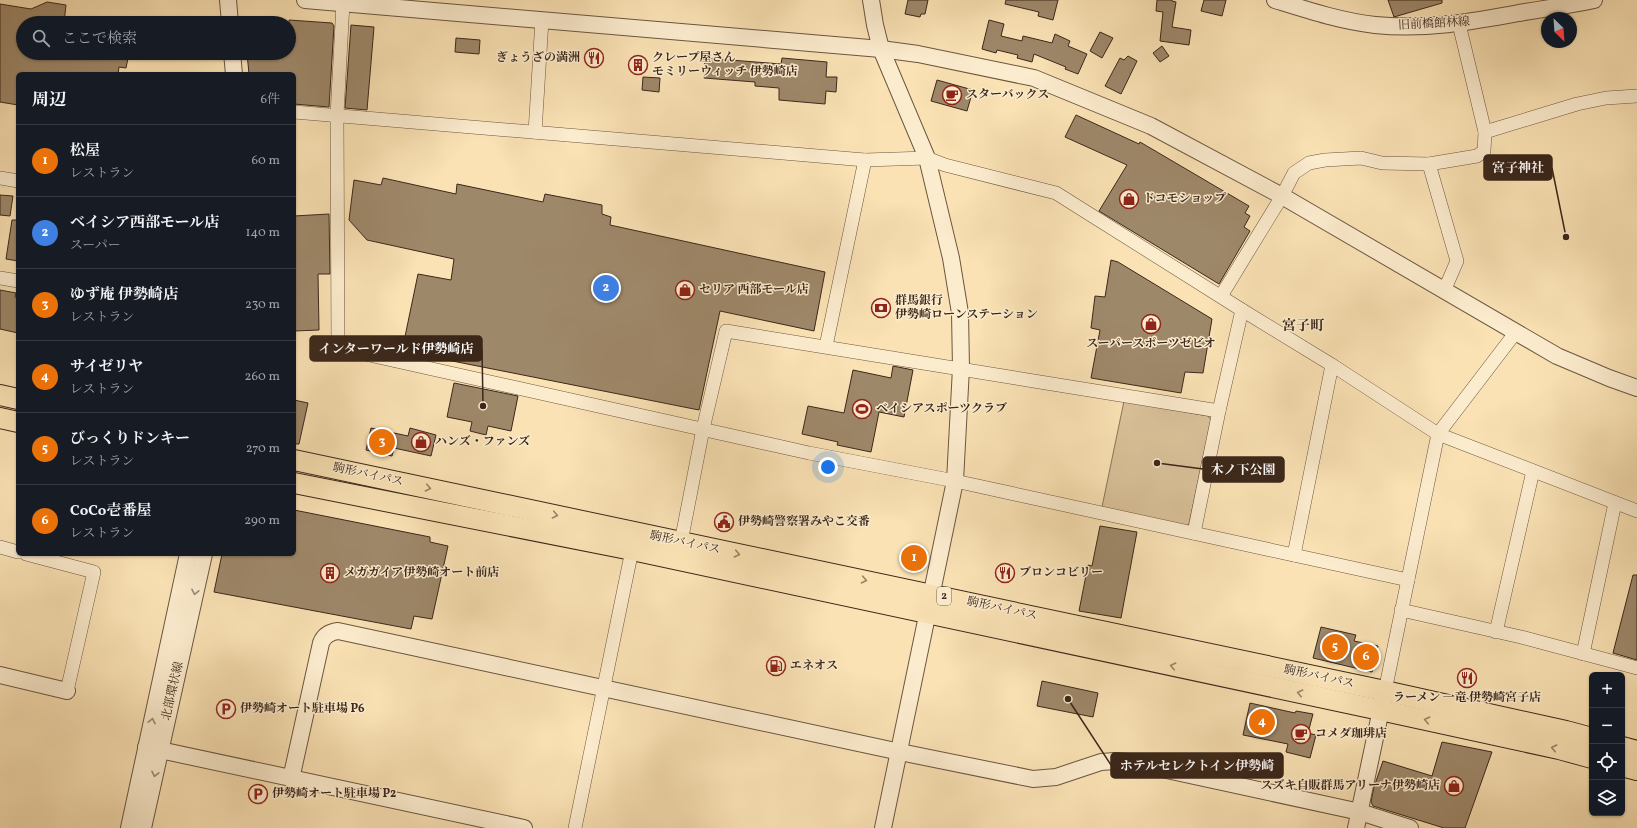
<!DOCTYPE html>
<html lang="ja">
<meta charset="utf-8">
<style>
body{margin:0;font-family:Vollkorn,"Noto Serif JP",serif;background:#20242c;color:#f1f3f6}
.controls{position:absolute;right:12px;bottom:12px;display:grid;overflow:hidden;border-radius:6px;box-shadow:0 1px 3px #0004}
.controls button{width:36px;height:36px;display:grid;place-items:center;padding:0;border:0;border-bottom:1px solid #363941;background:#171b24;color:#f1f3f6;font:20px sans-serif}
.compass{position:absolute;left:1541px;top:12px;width:36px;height:36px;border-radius:50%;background:#171b24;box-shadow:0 1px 3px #0004;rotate:155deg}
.you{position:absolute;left:828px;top:467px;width:14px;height:14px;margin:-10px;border:3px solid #fff;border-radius:50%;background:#1a73e8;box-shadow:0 0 0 6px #1a73e833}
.badge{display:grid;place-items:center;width:26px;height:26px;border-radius:50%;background:#c59692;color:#fff;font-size:13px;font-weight:700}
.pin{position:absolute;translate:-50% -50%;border:2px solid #fff;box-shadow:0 1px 4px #0006}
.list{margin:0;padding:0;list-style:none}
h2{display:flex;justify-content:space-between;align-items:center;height:52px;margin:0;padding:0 16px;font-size:17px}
h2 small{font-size:13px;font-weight:400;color:#9ea1a6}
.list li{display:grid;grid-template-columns:26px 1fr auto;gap:12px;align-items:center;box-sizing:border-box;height:72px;padding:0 16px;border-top:1px solid #363941}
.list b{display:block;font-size:15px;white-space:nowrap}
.list p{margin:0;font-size:13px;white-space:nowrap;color:#9ea1a6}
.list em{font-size:13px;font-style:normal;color:#9ea1a6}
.icon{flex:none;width:22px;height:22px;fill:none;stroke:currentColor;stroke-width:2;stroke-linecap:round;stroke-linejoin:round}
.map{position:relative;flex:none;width:1637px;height:828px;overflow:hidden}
.search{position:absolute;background:#171b24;box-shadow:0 1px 3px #0004;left:16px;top:16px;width:280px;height:44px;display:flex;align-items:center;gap:10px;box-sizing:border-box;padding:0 14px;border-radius:22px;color:#9ea1a6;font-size:15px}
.panel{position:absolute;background:#171b24;box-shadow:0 1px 3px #0004;left:16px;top:72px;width:280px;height:484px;border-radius:6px}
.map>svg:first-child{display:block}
.green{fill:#dac29a;stroke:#8a745a}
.building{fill:#9e886a;stroke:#3b271a}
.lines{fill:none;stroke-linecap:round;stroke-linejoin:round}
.minor-casing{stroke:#6b5640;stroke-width:14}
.tertiary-casing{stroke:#6b5640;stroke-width:18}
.primary-casing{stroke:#3b271a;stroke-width:22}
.minor{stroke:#fcecce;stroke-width:13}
.tertiary{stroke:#fcecce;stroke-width:16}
.primary{stroke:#fae2b4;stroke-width:20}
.oneway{stroke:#9a8467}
.oneway2{stroke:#9c8a74}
.labels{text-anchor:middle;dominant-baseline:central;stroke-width:3;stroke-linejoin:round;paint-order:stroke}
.shield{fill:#fcecce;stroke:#756250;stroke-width:1}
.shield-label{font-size:11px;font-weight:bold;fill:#3b271a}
.street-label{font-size:12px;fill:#3b271a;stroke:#fcecce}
.poi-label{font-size:12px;font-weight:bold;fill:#3b271a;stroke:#fcecce;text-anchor:start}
.quarter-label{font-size:14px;font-weight:bold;fill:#3b271a;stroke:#fcecce}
.leader{fill:none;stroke:#3b271a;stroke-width:1.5}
.callout-dot{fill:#3b271a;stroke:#fcecce;stroke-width:1.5}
.callout{fill:#3b271a;stroke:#3b271a;stroke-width:1.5}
.callout-label{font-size:13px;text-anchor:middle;font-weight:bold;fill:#fff}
</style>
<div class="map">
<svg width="1637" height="828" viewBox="0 0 1637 828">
<rect width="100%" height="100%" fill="#fae2b4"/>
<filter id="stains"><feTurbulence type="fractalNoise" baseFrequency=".005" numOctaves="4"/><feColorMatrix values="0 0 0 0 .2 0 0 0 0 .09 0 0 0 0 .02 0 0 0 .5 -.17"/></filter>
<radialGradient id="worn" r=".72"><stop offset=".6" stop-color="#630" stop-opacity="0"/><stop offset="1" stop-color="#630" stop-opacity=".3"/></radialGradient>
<!-- green -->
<path class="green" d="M1124,401L1208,416L1211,420L1189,524L1186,526L1102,507Z"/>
<!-- building -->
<g class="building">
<path d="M908,0H928L925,14H921L920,17L905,14Z"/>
<path d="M1006,0H1058L1053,20L1038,16L1039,12L1005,4Z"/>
<path d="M1157,0H1172V1L1176,2L1172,27L1191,30L1189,45L1160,41L1163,12L1156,11Z"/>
<path d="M1204,0H1226L1222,16L1201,11Z"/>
<path d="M1388,0H1442V3L1394,17Z"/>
<path d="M47,2L66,5L64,23H23V53H129L126,68L119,67L118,74H18V105L0,102V4L31,9Z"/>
<path d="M289,20L332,23L334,26L329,107L294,104V74H249L247,53H289Z"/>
<path d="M989,20L1004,24L1001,36L1022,41L1023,36L1052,43L1055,34L1070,41L1068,46L1087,54L1078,74L1065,69L1066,67L1034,54L1032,62L1017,58L1018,55L997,50L996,53L982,49Z"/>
<path d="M351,25L374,27L367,110L345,108Z"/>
<path d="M1100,32L1113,38L1102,58L1090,51Z"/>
<path d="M456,38L480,40L479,54L455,52Z"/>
<path d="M1162,46L1169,56L1160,62L1153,53Z"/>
<path d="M1128,56L1137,61L1121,94L1105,86L1120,58L1124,60Z"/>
<path d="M705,58L781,64L782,58L827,62L826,77H837L836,92L826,91L825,104L779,100V88L755,86V82L704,78Z"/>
<path d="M643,77L660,78L659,92L642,90Z"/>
<path d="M937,80L973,90L967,111L931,101Z"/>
<path d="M1076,115L1139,144L1140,142L1249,206L1245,213L1250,216L1244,227L1250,231L1219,284L1099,211L1127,165L1065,137Z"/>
<path d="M383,178L456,194L457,184L543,202L545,194L602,205V214L611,217L610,225L825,272L814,331L720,311L699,410L402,351L418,274L451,280L454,259L367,240L349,220L354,180L381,185Z"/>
<path d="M0,195L13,196L10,216L0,215Z"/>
<path d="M329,214L330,274H318L319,330L294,331V216Z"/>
<path d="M12,220H18V261L6,259Z"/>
<path d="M1111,260L1118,262L1212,319L1203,373L1185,372L1181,393L1091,378L1100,330L1091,328L1095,296L1105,297Z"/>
<path d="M0,290L16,293L15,297L18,298V333L0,329Z"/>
<path d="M893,366L913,370L904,417L879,412L871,452L837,445L838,442L802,434L808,406L844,413L853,370L891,378Z"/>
<path d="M454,383L518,396L511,431L488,426L486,435L470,431L472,422L447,417Z"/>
<path d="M294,400L308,403L299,444H294Z"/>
<path d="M371,428L408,436L410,428L436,435L431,456L394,448L392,456L366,450Z"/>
<path d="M294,510L430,537V542L448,546L432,619L414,616L411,629L214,592L222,554H294Z"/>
<path d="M1100,526L1137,532L1121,618L1079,611L1088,565L1092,566Z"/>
<path d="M1633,575H1637V660L1613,653Z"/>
<path d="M1321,627L1356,635L1354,641L1378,646L1372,672L1313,658Z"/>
<path d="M1042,681L1098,693L1093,717L1037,706Z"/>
<path d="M1250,703L1295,713L1296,711L1313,714L1308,733L1316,735L1310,758L1286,752L1288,744L1243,735Z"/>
<path d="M1442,742L1492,752L1465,828H1444L1373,806L1371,802L1374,787L1383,761L1432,776Z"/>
</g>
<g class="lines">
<defs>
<g id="minor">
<path d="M343,3L337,115L338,348L809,453L955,481L1408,580"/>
<path d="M294,112L865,160L927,158L945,165L1056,193L1242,310L1332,365L1438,434L1637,511"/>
<path d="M535,132L542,20"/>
<path d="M1485,132L1577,104L1606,98L1637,96"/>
<path d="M1429,164L1457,261L1444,291"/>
<path d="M0,178L18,181"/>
<path d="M0,278L18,281"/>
<path d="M1221,296L1282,196L1294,173L1309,163L1325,160L1361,158L1382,163L1429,164L1477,156L1484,151L1485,132L1459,24"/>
<path d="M826,346L865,160"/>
<path d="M1194,533L1219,411L1242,310"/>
<path d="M681,542L703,429L726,331L1219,411"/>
<path d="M0,547L18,552"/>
<path d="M26,554L94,572L67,691"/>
<path d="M1294,555L1332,365"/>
<path d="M1401,610L1521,637L1637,668"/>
<path d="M1496,632L1533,471"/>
<path d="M1583,654L1615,503"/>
<path d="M1385,691L1438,434L1516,332"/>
<path d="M575,828L632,550"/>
</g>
<g id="tertiary">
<path d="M228,0L230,23"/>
<path d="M305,0L881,49L918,54L1034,78L1151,126L1282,196L1557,356L1609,378L1637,388"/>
<path d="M871,0L875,25L881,49L927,158L951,258L960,313L961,368L955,481L883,828"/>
<path d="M1275,0C1307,10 1340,21 1375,25C1424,30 1471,22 1519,13C1544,9 1570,5 1594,0"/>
<path d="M232,53L234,74"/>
<path d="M0,675L67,691"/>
<path d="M146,747L524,828"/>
<path d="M291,779L321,643C324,635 330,632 338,631L900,752L1033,779L1056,777L1101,762L1115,761L1130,762L1360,812L1410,828"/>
<path d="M129,828L188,554"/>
<path d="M143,828L204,554"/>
<path d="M1356,828L1383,700"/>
</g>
<g id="primary">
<path d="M0,395L18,399"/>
<path d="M0,418L18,422"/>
<path d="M294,460L1385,691L1566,731L1592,738"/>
<path d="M294,483L632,550L1380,710L1559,749L1592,758"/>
<path d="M1622,747L1637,751"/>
<path d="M1622,766L1637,770"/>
</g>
</defs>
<!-- minor casing -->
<use href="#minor" class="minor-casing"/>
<!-- tertiary casing -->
<use href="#tertiary" class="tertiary-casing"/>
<!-- primary casing -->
<use href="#primary" class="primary-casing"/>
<!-- minor -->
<use href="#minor" class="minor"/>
<!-- tertiary -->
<use href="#tertiary" class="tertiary"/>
<!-- primary -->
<use href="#primary" class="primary"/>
</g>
<!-- one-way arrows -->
<defs><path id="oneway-chevron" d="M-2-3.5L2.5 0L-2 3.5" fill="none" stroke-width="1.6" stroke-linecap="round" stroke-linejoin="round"/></defs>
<g class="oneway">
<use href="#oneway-chevron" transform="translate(428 488) rotate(12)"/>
<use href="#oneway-chevron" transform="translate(555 515) rotate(12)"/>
<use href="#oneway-chevron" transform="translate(737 554) rotate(12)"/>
<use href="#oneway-chevron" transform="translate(864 580) rotate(12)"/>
<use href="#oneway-chevron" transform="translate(1173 666) rotate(-168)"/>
<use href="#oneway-chevron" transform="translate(1300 693) rotate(-168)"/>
<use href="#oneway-chevron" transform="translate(1427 720) rotate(-168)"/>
<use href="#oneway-chevron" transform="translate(1554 748) rotate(-167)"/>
</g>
<g class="oneway2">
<use href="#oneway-chevron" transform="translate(195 592) rotate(102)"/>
<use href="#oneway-chevron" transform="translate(152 721) rotate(-78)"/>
<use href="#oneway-chevron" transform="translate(155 774) rotate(102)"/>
</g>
<!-- icons -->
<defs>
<symbol id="restaurant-ring" viewBox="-11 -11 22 22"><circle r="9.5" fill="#fcecce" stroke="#8f2418" stroke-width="1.5"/><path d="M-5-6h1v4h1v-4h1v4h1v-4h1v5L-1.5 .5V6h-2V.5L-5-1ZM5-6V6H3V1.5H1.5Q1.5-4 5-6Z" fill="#8f2418"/></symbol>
<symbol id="building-ring" viewBox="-11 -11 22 22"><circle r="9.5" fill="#fcecce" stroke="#8f2418" stroke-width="1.5"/><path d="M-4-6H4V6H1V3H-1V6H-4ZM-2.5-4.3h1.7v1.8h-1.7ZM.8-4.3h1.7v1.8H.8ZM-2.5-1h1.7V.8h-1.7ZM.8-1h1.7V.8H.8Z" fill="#8f2418"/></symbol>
<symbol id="cafe-ring" viewBox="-11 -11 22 22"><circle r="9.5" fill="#fcecce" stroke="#8f2418" stroke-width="1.5"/><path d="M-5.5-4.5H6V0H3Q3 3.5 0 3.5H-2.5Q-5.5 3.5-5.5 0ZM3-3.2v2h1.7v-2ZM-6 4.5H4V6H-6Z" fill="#8f2418"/></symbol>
<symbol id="shop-ring" viewBox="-11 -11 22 22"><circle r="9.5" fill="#fcecce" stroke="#8f2418" stroke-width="1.5"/><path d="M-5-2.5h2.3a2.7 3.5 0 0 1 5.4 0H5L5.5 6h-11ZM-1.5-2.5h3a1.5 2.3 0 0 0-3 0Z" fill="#8f2418"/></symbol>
<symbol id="bank-ring" viewBox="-11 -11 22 22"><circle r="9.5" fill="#fcecce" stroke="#8f2418" stroke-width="1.5"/><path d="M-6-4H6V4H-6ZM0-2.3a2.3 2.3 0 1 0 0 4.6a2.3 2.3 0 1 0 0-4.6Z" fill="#8f2418"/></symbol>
<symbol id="stadium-ring" viewBox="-11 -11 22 22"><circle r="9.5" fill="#fcecce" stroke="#8f2418" stroke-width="1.5"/><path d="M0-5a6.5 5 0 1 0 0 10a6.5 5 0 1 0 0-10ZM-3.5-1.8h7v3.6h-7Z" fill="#8f2418"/></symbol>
<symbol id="civic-ring" viewBox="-11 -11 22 22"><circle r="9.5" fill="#fcecce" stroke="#8f2418" stroke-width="1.5"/><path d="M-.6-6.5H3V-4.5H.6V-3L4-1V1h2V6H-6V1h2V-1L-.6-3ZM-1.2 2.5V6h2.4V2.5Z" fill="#8f2418"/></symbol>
<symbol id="fuel-ring" viewBox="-11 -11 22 22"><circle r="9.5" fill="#fcecce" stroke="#8f2418" stroke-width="1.5"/><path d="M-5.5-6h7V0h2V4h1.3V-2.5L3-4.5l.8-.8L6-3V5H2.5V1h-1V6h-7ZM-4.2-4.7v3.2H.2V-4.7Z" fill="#8f2418"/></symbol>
<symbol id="parking-ring" viewBox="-11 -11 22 22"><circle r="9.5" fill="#fcecce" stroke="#8f2418" stroke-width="1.5"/><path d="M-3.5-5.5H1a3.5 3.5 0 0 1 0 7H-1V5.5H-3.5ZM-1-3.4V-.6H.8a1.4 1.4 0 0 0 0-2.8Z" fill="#8f2418"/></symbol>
</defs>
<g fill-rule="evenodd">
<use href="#restaurant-ring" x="583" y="47" width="22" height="22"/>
<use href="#building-ring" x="627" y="54" width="22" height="22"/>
<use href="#cafe-ring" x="941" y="84" width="22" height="22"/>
<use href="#shop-ring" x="1118" y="188" width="22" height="22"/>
<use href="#shop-ring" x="674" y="279" width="22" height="22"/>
<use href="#bank-ring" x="870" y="297" width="22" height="22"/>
<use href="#shop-ring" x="1140" y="313" width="22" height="22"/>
<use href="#stadium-ring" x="851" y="398" width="22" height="22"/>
<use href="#shop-ring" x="410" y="431" width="22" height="22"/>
<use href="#civic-ring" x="713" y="511" width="22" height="22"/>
<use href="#building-ring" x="319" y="562" width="22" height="22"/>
<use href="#restaurant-ring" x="994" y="562" width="22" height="22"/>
<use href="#fuel-ring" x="765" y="655" width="22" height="22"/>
<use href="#restaurant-ring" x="1456" y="667" width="22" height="22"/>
<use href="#parking-ring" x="215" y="698" width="22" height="22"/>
<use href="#cafe-ring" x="1290" y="723" width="22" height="22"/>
<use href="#shop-ring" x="1443" y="775" width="22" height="22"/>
<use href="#parking-ring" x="247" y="783" width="22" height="22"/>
</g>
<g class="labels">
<!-- shield labels -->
<rect class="shield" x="937" y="587" width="14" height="18" rx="3"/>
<g class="shield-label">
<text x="944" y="596">2</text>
</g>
<!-- street labels -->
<g class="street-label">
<text transform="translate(1434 24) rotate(-3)">旧前橋館林線</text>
<text transform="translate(368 475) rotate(12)">駒形バイパス</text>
<text transform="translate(685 543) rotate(12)">駒形バイパス</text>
<text transform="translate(1002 609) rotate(12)">駒形バイパス</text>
<text transform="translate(1319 677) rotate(12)">駒形バイパス</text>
<text transform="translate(173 691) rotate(-77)">北部環状線</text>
</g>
<!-- poi labels -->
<g class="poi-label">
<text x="580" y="58" text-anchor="end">ぎょうざの満洲</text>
<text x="652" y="58">クレープ屋さん<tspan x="652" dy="14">モミリーウィッチ 伊勢崎店</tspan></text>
<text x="966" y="95">スターバックス</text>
<text x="1143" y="199">ドコモショップ</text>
<text x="699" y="290">セリア 西部モール店</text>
<text x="895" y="301">群馬銀行<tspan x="895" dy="14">伊勢崎ローンステーション</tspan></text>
<text x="1151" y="344" text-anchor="middle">スーパースポーツゼビオ</text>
<text x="876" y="409">ベイシアスポーツクラブ</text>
<text x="435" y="442">ハンズ・ファンズ</text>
<text x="738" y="522">伊勢崎警察署みやこ交番</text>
<text x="344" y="573">メガガイア伊勢崎オート前店</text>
<text x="1019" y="573">ブロンコビリー</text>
<text x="790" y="666">エネオス</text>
<text x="1467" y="698" text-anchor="middle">ラーメン 一竜 伊勢崎宮子店</text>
<text x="240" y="709">伊勢崎オート駐車場 P6</text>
<text x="1315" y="734">コメダ珈琲店</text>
<text x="1440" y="786" text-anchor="end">スズキ自販群馬アリーナ伊勢崎店</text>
<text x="272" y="794">伊勢崎オート駐車場 P2</text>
</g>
<!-- quarter labels -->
<g class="quarter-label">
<text x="1303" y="326">宮子町</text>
</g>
</g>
<!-- callouts -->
<path class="leader" d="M1566 237L1552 168M483 406L482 349M1157 463L1203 469M1068 699L1111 765"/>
<g class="callout-dot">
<circle cx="1566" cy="237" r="4"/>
<circle cx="483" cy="406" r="4"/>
<circle cx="1157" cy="463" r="4"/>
<circle cx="1068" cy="699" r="4"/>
</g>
<g class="callout">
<rect x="1484" y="155" width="68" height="25" rx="4"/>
<rect x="310" y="336" width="172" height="25" rx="4"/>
<rect x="1203" y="457" width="81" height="25" rx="4"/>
<rect x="1111" y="753" width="172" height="25" rx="4"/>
</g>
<g class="callout-label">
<text x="1518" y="172">宮子神社</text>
<text x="396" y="353">インターワールド伊勢崎店</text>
<text x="1243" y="474">木ノ下公園</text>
<text x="1197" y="770">ホテルセレクトイン伊勢崎</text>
</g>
<rect width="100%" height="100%" filter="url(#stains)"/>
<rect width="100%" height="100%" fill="url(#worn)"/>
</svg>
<div class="controls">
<button>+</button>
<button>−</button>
<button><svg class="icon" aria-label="locate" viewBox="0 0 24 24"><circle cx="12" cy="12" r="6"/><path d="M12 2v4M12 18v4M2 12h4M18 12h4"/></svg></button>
<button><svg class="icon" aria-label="layers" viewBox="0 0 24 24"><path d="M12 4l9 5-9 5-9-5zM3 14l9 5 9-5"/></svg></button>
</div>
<svg class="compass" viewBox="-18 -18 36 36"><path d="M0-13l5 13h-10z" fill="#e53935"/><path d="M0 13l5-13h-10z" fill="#9ea1a6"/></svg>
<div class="you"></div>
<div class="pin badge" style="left:914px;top:558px;background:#e8710a">1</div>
<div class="pin badge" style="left:606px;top:288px;background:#3f7fe0">2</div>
<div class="pin badge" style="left:382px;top:442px;background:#e8710a">3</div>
<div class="pin badge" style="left:1262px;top:722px;background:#e8710a">4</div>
<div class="pin badge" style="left:1335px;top:647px;background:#e8710a">5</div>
<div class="pin badge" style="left:1366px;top:657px;background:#e8710a">6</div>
<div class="search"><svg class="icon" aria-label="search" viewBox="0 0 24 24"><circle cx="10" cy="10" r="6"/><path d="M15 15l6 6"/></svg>ここで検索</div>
<section class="panel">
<h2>周辺<small>6件</small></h2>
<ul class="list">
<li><span class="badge" style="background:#e8710a">1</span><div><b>松屋</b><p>レストラン</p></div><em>60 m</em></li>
<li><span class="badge" style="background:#3f7fe0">2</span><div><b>ベイシア西部モール店</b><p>スーパー</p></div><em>140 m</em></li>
<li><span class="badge" style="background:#e8710a">3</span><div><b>ゆず庵 伊勢崎店</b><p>レストラン</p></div><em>230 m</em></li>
<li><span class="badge" style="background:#e8710a">4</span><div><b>サイゼリヤ</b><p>レストラン</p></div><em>260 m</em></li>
<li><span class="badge" style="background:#e8710a">5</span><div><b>びっくりドンキー</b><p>レストラン</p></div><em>270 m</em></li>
<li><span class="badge" style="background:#e8710a">6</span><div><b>CoCo壱番屋</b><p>レストラン</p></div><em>290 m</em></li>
</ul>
</section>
</div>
